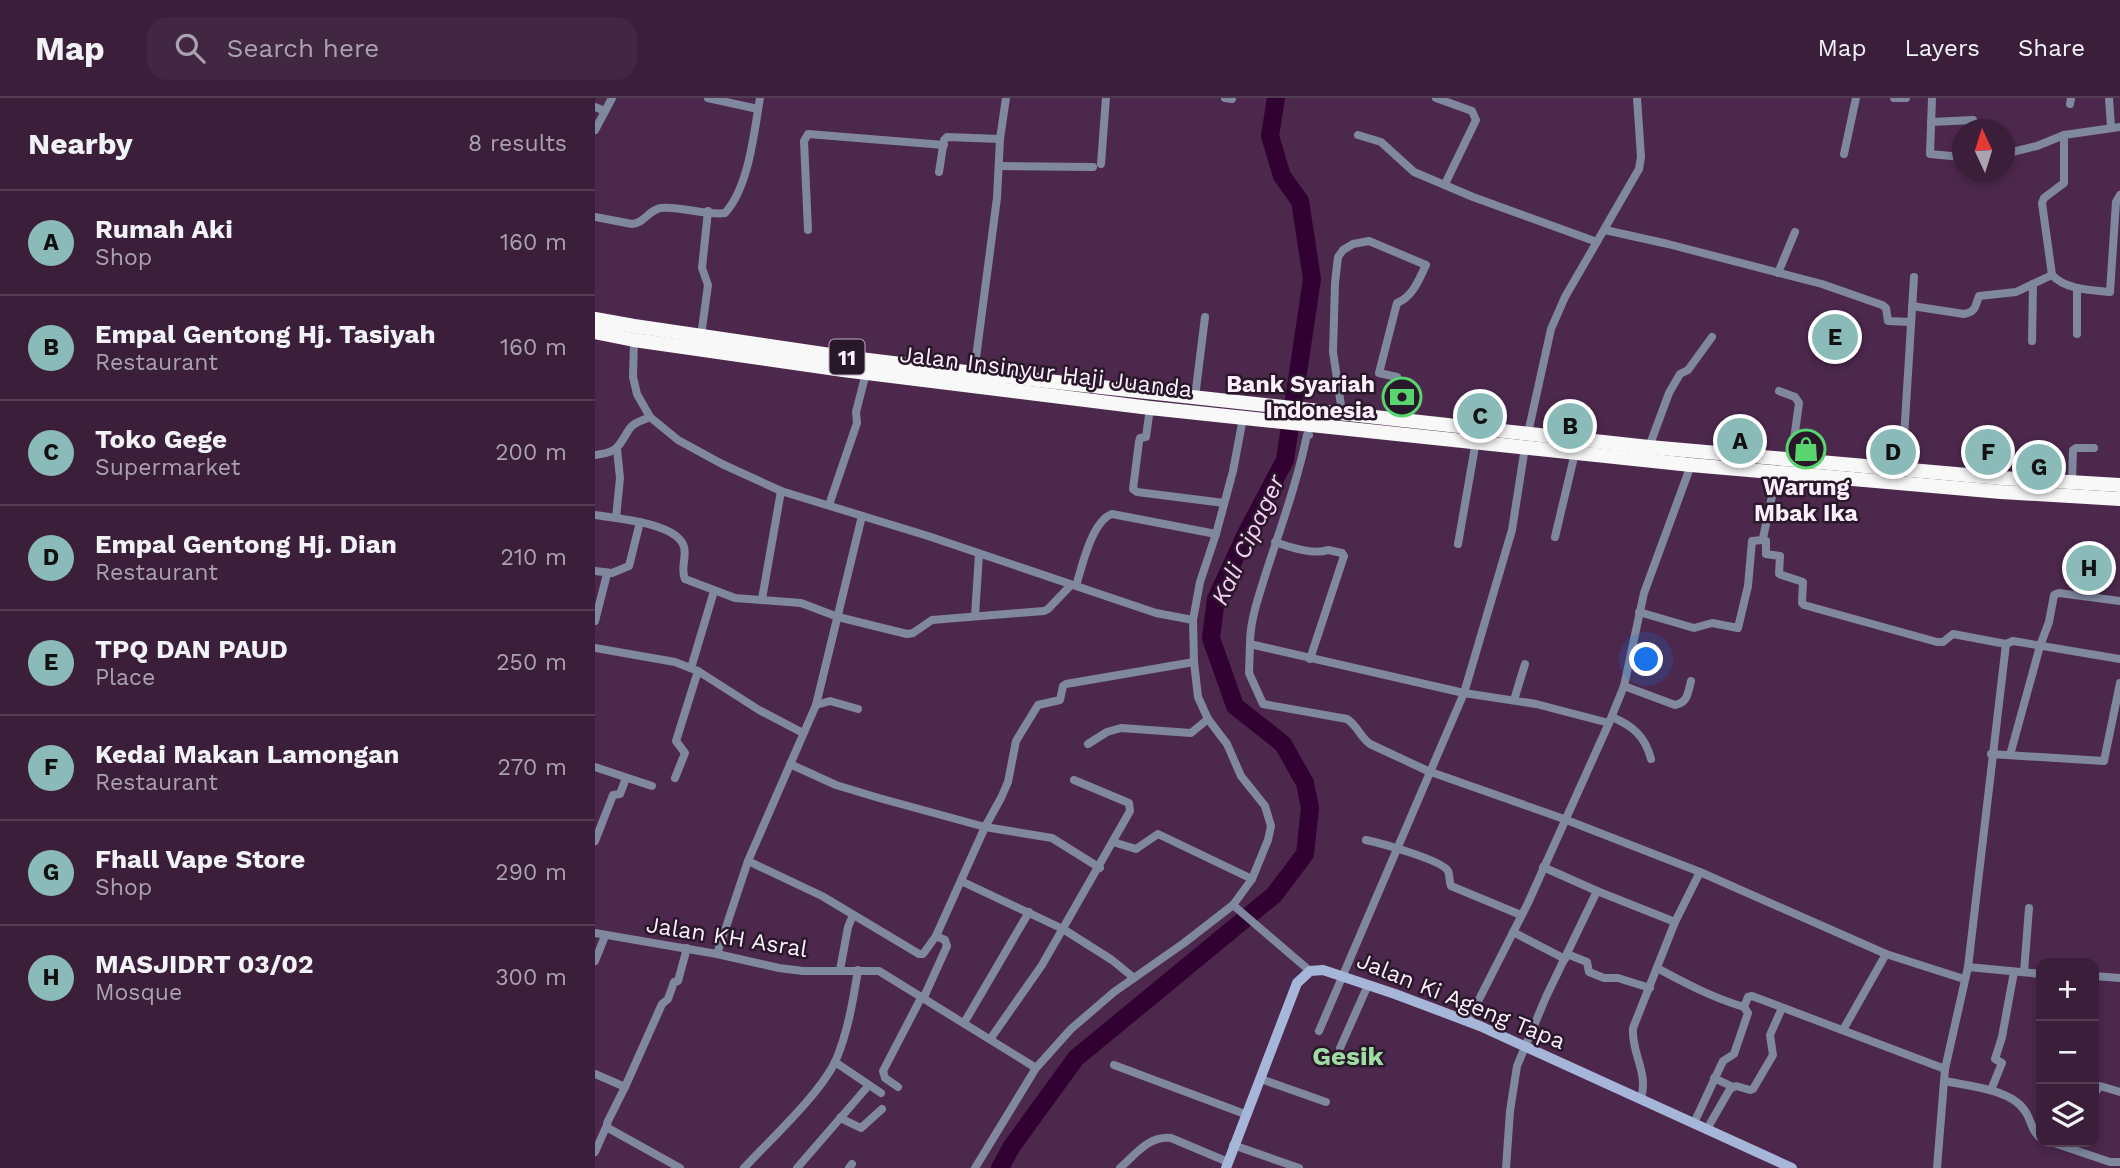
<!DOCTYPE html>
<meta charset="utf-8">
<style>
body{margin:0;font-family:"Work Sans",sans-serif;background:#412742;color:#f1f3f6}
.controls{position:absolute;right:21px;bottom:21px;display:grid;overflow:hidden;border-radius:14px;box-shadow:0 4px 10px #0003}
.controls button{width:63px;height:63px;display:grid;place-items:center;padding:0;border:0;border-bottom:2px solid #543c54;background:#3a1e3a;color:#f1f3f6;font:35px sans-serif}
.compass{position:absolute;left:1357px;top:21px;width:63px;height:63px;border-radius:50%;background:#3a1e3a;box-shadow:0 4px 10px #0003;rotate:356deg}
.you{position:absolute;left:1052px;top:562px;width:24px;height:24px;margin:-18px;border:5px solid #fff;border-radius:50%;background:#1a73e8;box-shadow:0 0 0 10px #1a73e833}
.badge{display:grid;place-items:center;width:46px;height:46px;border-radius:50%;background:#8bbbb9;color:#111;font-size:23px;font-weight:700}
.pin{position:absolute;translate:-50% -50%;border:4px solid #fff;box-shadow:0 2px 7px #0006}
.list{margin:0;padding:0;list-style:none}
h2{display:flex;justify-content:space-between;align-items:center;height:91px;margin:0;padding:0 28px;font-size:30px}
h2 small{font-size:23px;font-weight:400;color:#aba2af}
.list li{display:grid;grid-template-columns:46px 1fr auto;gap:21px;align-items:center;box-sizing:border-box;height:105px;padding:0 28px;border-top:2px solid #543c54}
.list b{display:block;font-size:26px;white-space:nowrap}
.list p{margin:0;font-size:23px;white-space:nowrap;color:#aba2af}
.list em{font-size:23px;font-style:normal;color:#aba2af}
.icon{flex:none;width:38px;height:38px;fill:none;stroke:currentColor;stroke-width:2;stroke-linecap:round;stroke-linejoin:round}
.map{position:relative;flex:none;width:1525px;height:1070px;overflow:hidden}
header{display:flex;align-items:center;gap:42px;box-sizing:border-box;height:98px;padding:0 35px;background:#3a1e3a;border-bottom:2px solid #543c54}
header strong{font-size:33px}
nav{display:flex;gap:38px;margin-inline-start:auto;font-size:24px}
.search{width:490px;height:63px;background:#412742;display:flex;align-items:center;gap:18px;box-sizing:border-box;padding:0 24px;border-radius:21px;color:#aba2af;font-size:26px}
main{display:flex}
aside{flex:1;background:#3a1e3a}
.map>svg:first-child{display:block}
.lines{fill:none;stroke-linecap:round;stroke-linejoin:round}
.river{stroke:#310132;stroke-width:18}
.street{stroke:#7f889f;stroke-width:8}
.secondary{stroke:#a6b6d9;stroke-width:10}
.highway{stroke:#f8f8f8;stroke-width:14}
.labels{text-anchor:middle;dominant-baseline:central;stroke-width:5;stroke-linejoin:round;paint-order:stroke}
.shield{fill:#291829;stroke:#beaebd;stroke-width:2}
.shield-label{font-size:21px;font-weight:bold;fill:#feeffd}
.street-label{font-size:23px;fill:#feeffd;stroke:#291829}
.poi-label{font-size:23px;font-weight:bold;fill:#feeffd;stroke:#291829;text-anchor:end}
.water-label{font-size:24px;font-style:italic;fill:#fbcdfa;stroke:#291829}
.quarter-label{font-size:26px;font-weight:bold;fill:#9edca4;stroke:#291829}
</style>
<header>
<strong>Map</strong>
<div class="search"><svg class="icon" aria-label="search" viewBox="0 0 24 24"><circle cx="10" cy="10" r="6"/><path d="M15 15l6 6"/></svg>Search here</div>
<nav><a>Map</a><a>Layers</a><a>Share</a></nav>
</header>
<main>
<aside>
<h2>Nearby<small>8 results</small></h2>
<ul class="list">
<li><span class="badge">A</span><div><b>Rumah Aki</b><p>Shop</p></div><em>160 m</em></li>
<li><span class="badge">B</span><div><b>Empal Gentong Hj. Tasiyah</b><p>Restaurant</p></div><em>160 m</em></li>
<li><span class="badge">C</span><div><b>Toko Gege</b><p>Supermarket</p></div><em>200 m</em></li>
<li><span class="badge">D</span><div><b>Empal Gentong Hj. Dian</b><p>Restaurant</p></div><em>210 m</em></li>
<li><span class="badge">E</span><div><b>TPQ DAN PAUD</b><p>Place</p></div><em>250 m</em></li>
<li><span class="badge">F</span><div><b>Kedai Makan Lamongan</b><p>Restaurant</p></div><em>270 m</em></li>
<li><span class="badge">G</span><div><b>Fhall Vape Store</b><p>Shop</p></div><em>290 m</em></li>
<li><span class="badge">H</span><div><b>MASJIDRT 03/02</b><p>Mosque</p></div><em>300 m</em></li>
</ul>
</aside>
<div class="map">
<svg width="1525" height="1070" viewBox="0 0 1525 1070">
<rect width="100%" height="100%" fill="#4d284d"/>
<g class="lines">
<!-- river -->
<path class="river" d="M405,1070L417,1048L481,960L679,797L710,756L715,710L710,685L688,646L640,608L616,540L621,501L652,434L690,362L717,181L705,103L687,78L675,38L681,0"/>
<!-- street -->
<g class="street">
<path d="M113,0L163,11"/>
<path d="M630,0L637,1"/>
<path d="M841,0L877,13L881,22L850,86"/>
<path d="M1299,0H1311"/>
<path d="M1337,0L1335,56L1367,59"/>
<path d="M1514,0L1516,29"/>
<path d="M1475,6L1476,0"/>
<path d="M0,9L10,13"/>
<path d="M1336,24L1378,22"/>
<path d="M1525,29L1469,37V85L1449,100L1447,105L1457,177C1471,192 1496,192 1515,194L1521,104L1525,97"/>
<path d="M0,32L17,0"/>
<path d="M763,37L786,44L819,74L878,99L1002,144"/>
<path d="M1249,56L1261,0"/>
<path d="M1409,56L1442,48L1469,37"/>
<path d="M506,66L511,0"/>
<path d="M404,68L498,69"/>
<path d="M344,74L349,42L352,39L405,41"/>
<path d="M0,119L37,126C50,125 53,112 66,110C85,108 114,118 130,115C154,89 159,34 165,0"/>
<path d="M213,132L209,43L213,36L349,47"/>
<path d="M1010,132L1073,146L1227,186L1287,207L1291,210L1293,223L1316,224"/>
<path d="M1183,175L1200,134"/>
<path d="M1482,190V236"/>
<path d="M1317,208L1369,216C1381,214 1380,208 1384,198L1421,194L1457,177"/>
<path d="M106,238L113,187L107,170L113,113"/>
<path d="M39,242L38,279L42,296L55,319L83,342L127,366L186,393L333,438L561,515L598,522L599,564L603,599L613,621L632,646L646,678L670,708L676,728L673,742L657,781L638,807L589,845L519,894L476,931L441,970L380,1070"/>
<path d="M1437,243L1438,186"/>
<path d="M379,275L402,100L405,41L411,0"/>
<path d="M1184,293L1200,299L1204,305L1196,363"/>
<path d="M600,299L610,219"/>
<path d="M555,310L551,339L545,340L544,344L538,391L542,394L629,405"/>
<path d="M747,314L738,254L740,185L743,159L748,152L758,146L774,143L831,167C824,181 818,199 802,205L784,275L802,279L796,320"/>
<path d="M933,335L956,231L970,199L1044,71L1046,59L1042,0"/>
<path d="M714,337H712C702,385 685,431 670,478C663,501 655,522 655,546L869,595L941,606L1014,625"/>
<path d="M1054,349L1074,295L1085,276L1093,272L1117,239"/>
<path d="M0,357C25,354 23,348 35,330C39,324 49,322 55,319"/>
<path d="M1307,372L1319,179"/>
<path d="M1477,384L1478,352L1481,350H1499"/>
<path d="M234,407L262,325L261,314L271,275"/>
<path d="M0,417C20,420 83,425 89,449C92,460 85,470 90,481L140,500L206,505L243,519L312,536L318,535L337,522L449,513L453,511L476,487"/>
<path d="M21,420L25,380L22,351"/>
<path d="M960,439L980,355"/>
<path d="M1167,442L1171,443V456L1185,458L1184,476L1208,484L1207,505L1209,507L1342,544H1348L1358,536L1411,546"/>
<path d="M680,444C694,449 720,457 733,452L747,455L749,458L715,561"/>
<path d="M863,446L881,343"/>
<path d="M0,473L17,475L34,468L45,424"/>
<path d="M481,488C487,468 497,423 517,416L621,436"/>
<path d="M167,501L186,393"/>
<path d="M1044,514L1099,530L1117,525L1143,530L1153,488L1157,443L1167,442L1168,440L1182,375"/>
<path d="M380,518L384,456"/>
<path d="M598,522L605,484L621,436L638,373L648,320"/>
<path d="M0,523L12,476"/>
<path d="M655,546L654,575L668,606L752,621C762,627 765,639 775,646L833,673L969,721L1105,774L1291,856L1369,881"/>
<path d="M0,550L80,564L103,573L164,612L208,635"/>
<path d="M96,570L119,493"/>
<path d="M1029,588L1080,607C1093,605 1093,594 1096,583"/>
<path d="M919,602L930,566"/>
<path d="M221,607L235,603L263,611"/>
<path d="M1017,619C1038,628 1050,638 1056,661"/>
<path d="M493,646L512,634L526,630L596,635L613,621"/>
<path d="M1396,656L1509,663L1525,585"/>
<path d="M1415,657L1445,548L1454,524L1459,497L1464,495L1525,503"/>
<path d="M195,666L241,687L284,700L390,729L457,740L505,770"/>
<path d="M0,669L57,688"/>
<path d="M80,680L90,655L81,643L103,573"/>
<path d="M771,742C785,745 847,762 853,773C855,777 854,784 856,788L926,817"/>
<path d="M0,743L18,697L25,696L31,680"/>
<path d="M518,744L541,751L563,736L657,781"/>
<path d="M153,763L227,798L324,856H328L341,838L390,729L406,700L413,684L421,643L443,607L465,602L468,588L471,586L599,564"/>
<path d="M948,769L1002,793L1080,824"/>
<path d="M366,783L468,831L517,862L539,880"/>
<path d="M638,807L715,873"/>
<path d="M918,834L970,861"/>
<path d="M0,835L122,856L184,870L208,873H284L441,970"/>
<path d="M122,856L153,763L221,607L267,418"/>
<path d="M972,856L992,864L994,874L1009,880H1023L1055,890"/>
<path d="M0,863L10,838"/>
<path d="M1373,869L1446,876"/>
<path d="M1062,870C1090,885 1118,900 1149,909L1153,899L1157,898L1350,971"/>
<path d="M245,872L253,829L258,817"/>
<path d="M1429,874L1434,810"/>
<path d="M1499,878L1525,880"/>
<path d="M329,899L352,848L350,842L341,838"/>
<path d="M873,923L933,805L1014,625L1029,588L1049,495L1096,367"/>
<path d="M369,925L434,814"/>
<path d="M1248,932L1291,856"/>
<path d="M724,933L869,595L917,432L930,349"/>
<path d="M396,940L447,867L535,713L534,705L479,682"/>
<path d="M745,950L773,887"/>
<path d="M240,964L286,995"/>
<path d="M519,967L650,1016"/>
<path d="M0,976L30,989L12,1025L13,1030L85,1070"/>
<path d="M1119,980L1138,989"/>
<path d="M666,981L731,1004"/>
<path d="M1350,983C1373,988 1416,991 1430,1013C1436,1021 1437,1035 1446,1040"/>
<path d="M30,989L67,906L73,901L79,884L83,883L92,850"/>
<path d="M303,989L290,980L288,973L327,898"/>
<path d="M1396,992L1407,965L1400,961L1407,939L1419,874"/>
<path d="M1499,996L1505,988L1525,994"/>
<path d="M1046,1000C1054,975 1036,955 1038,930L1080,824L1105,774"/>
<path d="M245,1020L266,1030L287,1011"/>
<path d="M1099,1025L1128,963L1139,956L1153,915L1149,909"/>
<path d="M1112,1031L1135,991L1141,988L1155,992L1158,991L1178,957L1175,937L1187,910"/>
<path d="M1456,1044L1515,1064H1525"/>
<path d="M638,1047L704,1070"/>
<path d="M0,1054L12,1027"/>
<path d="M149,1070C175,1042 226,995 241,962C253,933 258,903 263,872"/>
<path d="M202,1070L274,987"/>
<path d="M254,1070L257,1066"/>
<path d="M525,1070C541,1056 553,1038 576,1040L633,1064"/>
<path d="M911,1070L915,1013L922,968L951,899L1002,793"/>
<path d="M1342,1070L1350,971L1373,869L1411,546L1418,543L1525,561"/>
</g>
<!-- secondary -->
<path class="secondary" d="M631,1070L702,885L715,873L728,872L800,896L885,928L1197,1070"/>
<!-- highway -->
<g class="highway">
<path d="M0,221L39,228L249,259L379,275L1054,349L1406,380L1525,387"/>
<path d="M0,234L39,242L248,272L555,310L1096,367L1406,394L1525,401"/>
</g>
</g>
<!-- icons -->
<defs>
<symbol id="bank-ring" viewBox="-11 -11 22 22"><circle r="9.5" fill="#291829" stroke="#59d56f" stroke-width="1.5"/><path d="M-6-4H6V4H-6ZM0-2.3a2.3 2.3 0 1 0 0 4.6a2.3 2.3 0 1 0 0-4.6Z" fill="#59d56f"/></symbol>
<symbol id="shop-ring" viewBox="-11 -11 22 22"><circle r="9.5" fill="#291829" stroke="#59d56f" stroke-width="1.5"/><path d="M-5-2.5h2.3a2.7 3.5 0 0 1 5.4 0H5L5.5 6h-11ZM-1.5-2.5h3a1.5 2.3 0 0 0-3 0Z" fill="#59d56f"/></symbol>
</defs>
<g fill-rule="evenodd">
<use href="#bank-ring" x="785" y="277" width="44" height="44"/>
<use href="#shop-ring" x="1189" y="329" width="44" height="44"/>
</g>
<g class="labels">
<!-- shield labels -->
<rect class="shield" x="234.5" y="241.5" width="35" height="35" rx="5"/>
<g class="shield-label">
<text x="252" y="259">11</text>
</g>
<!-- street labels -->
<g class="street-label">
<text transform="translate(451 274) rotate(7)">Jalan Insinyur Haji Juanda</text>
<text transform="translate(132 839) rotate(9)">Jalan KH Asral</text>
<text transform="translate(866 903) rotate(22)">Jalan Ki Ageng Tapa</text>
</g>
<!-- poi labels -->
<g class="poi-label">
<text x="780" y="286">Bank Syariah<tspan x="780" dy="26">Indonesia</tspan></text>
<text x="1211" y="389" text-anchor="middle">Warung<tspan x="1211" dy="26">Mbak Ika</tspan></text>
</g>
<!-- water labels -->
<g class="water-label">
<text transform="translate(653 442) rotate(-65)">Kali Cipager</text>
</g>
<!-- quarter labels -->
<g class="quarter-label">
<text x="753" y="958">Gesik</text>
</g>
</g>
</svg>
<div class="controls">
<button>+</button>
<button>−</button>
<button><svg class="icon" aria-label="layers" viewBox="0 0 24 24"><path d="M12 4l9 5-9 5-9-5zM3 14l9 5 9-5"/></svg></button>
</div>
<svg class="compass" viewBox="-18 -18 36 36"><path d="M0-13l5 13h-10z" fill="#e53935"/><path d="M0 13l5-13h-10z" fill="#aba2af"/></svg>
<div class="you"></div>
<div class="pin badge" style="left:1145px;top:343px">A</div>
<div class="pin badge" style="left:975px;top:328px">B</div>
<div class="pin badge" style="left:885px;top:318px">C</div>
<div class="pin badge" style="left:1298px;top:354px">D</div>
<div class="pin badge" style="left:1240px;top:239px">E</div>
<div class="pin badge" style="left:1393px;top:354px">F</div>
<div class="pin badge" style="left:1444px;top:369px">G</div>
<div class="pin badge" style="left:1494px;top:470px">H</div>
</div>
</main>
